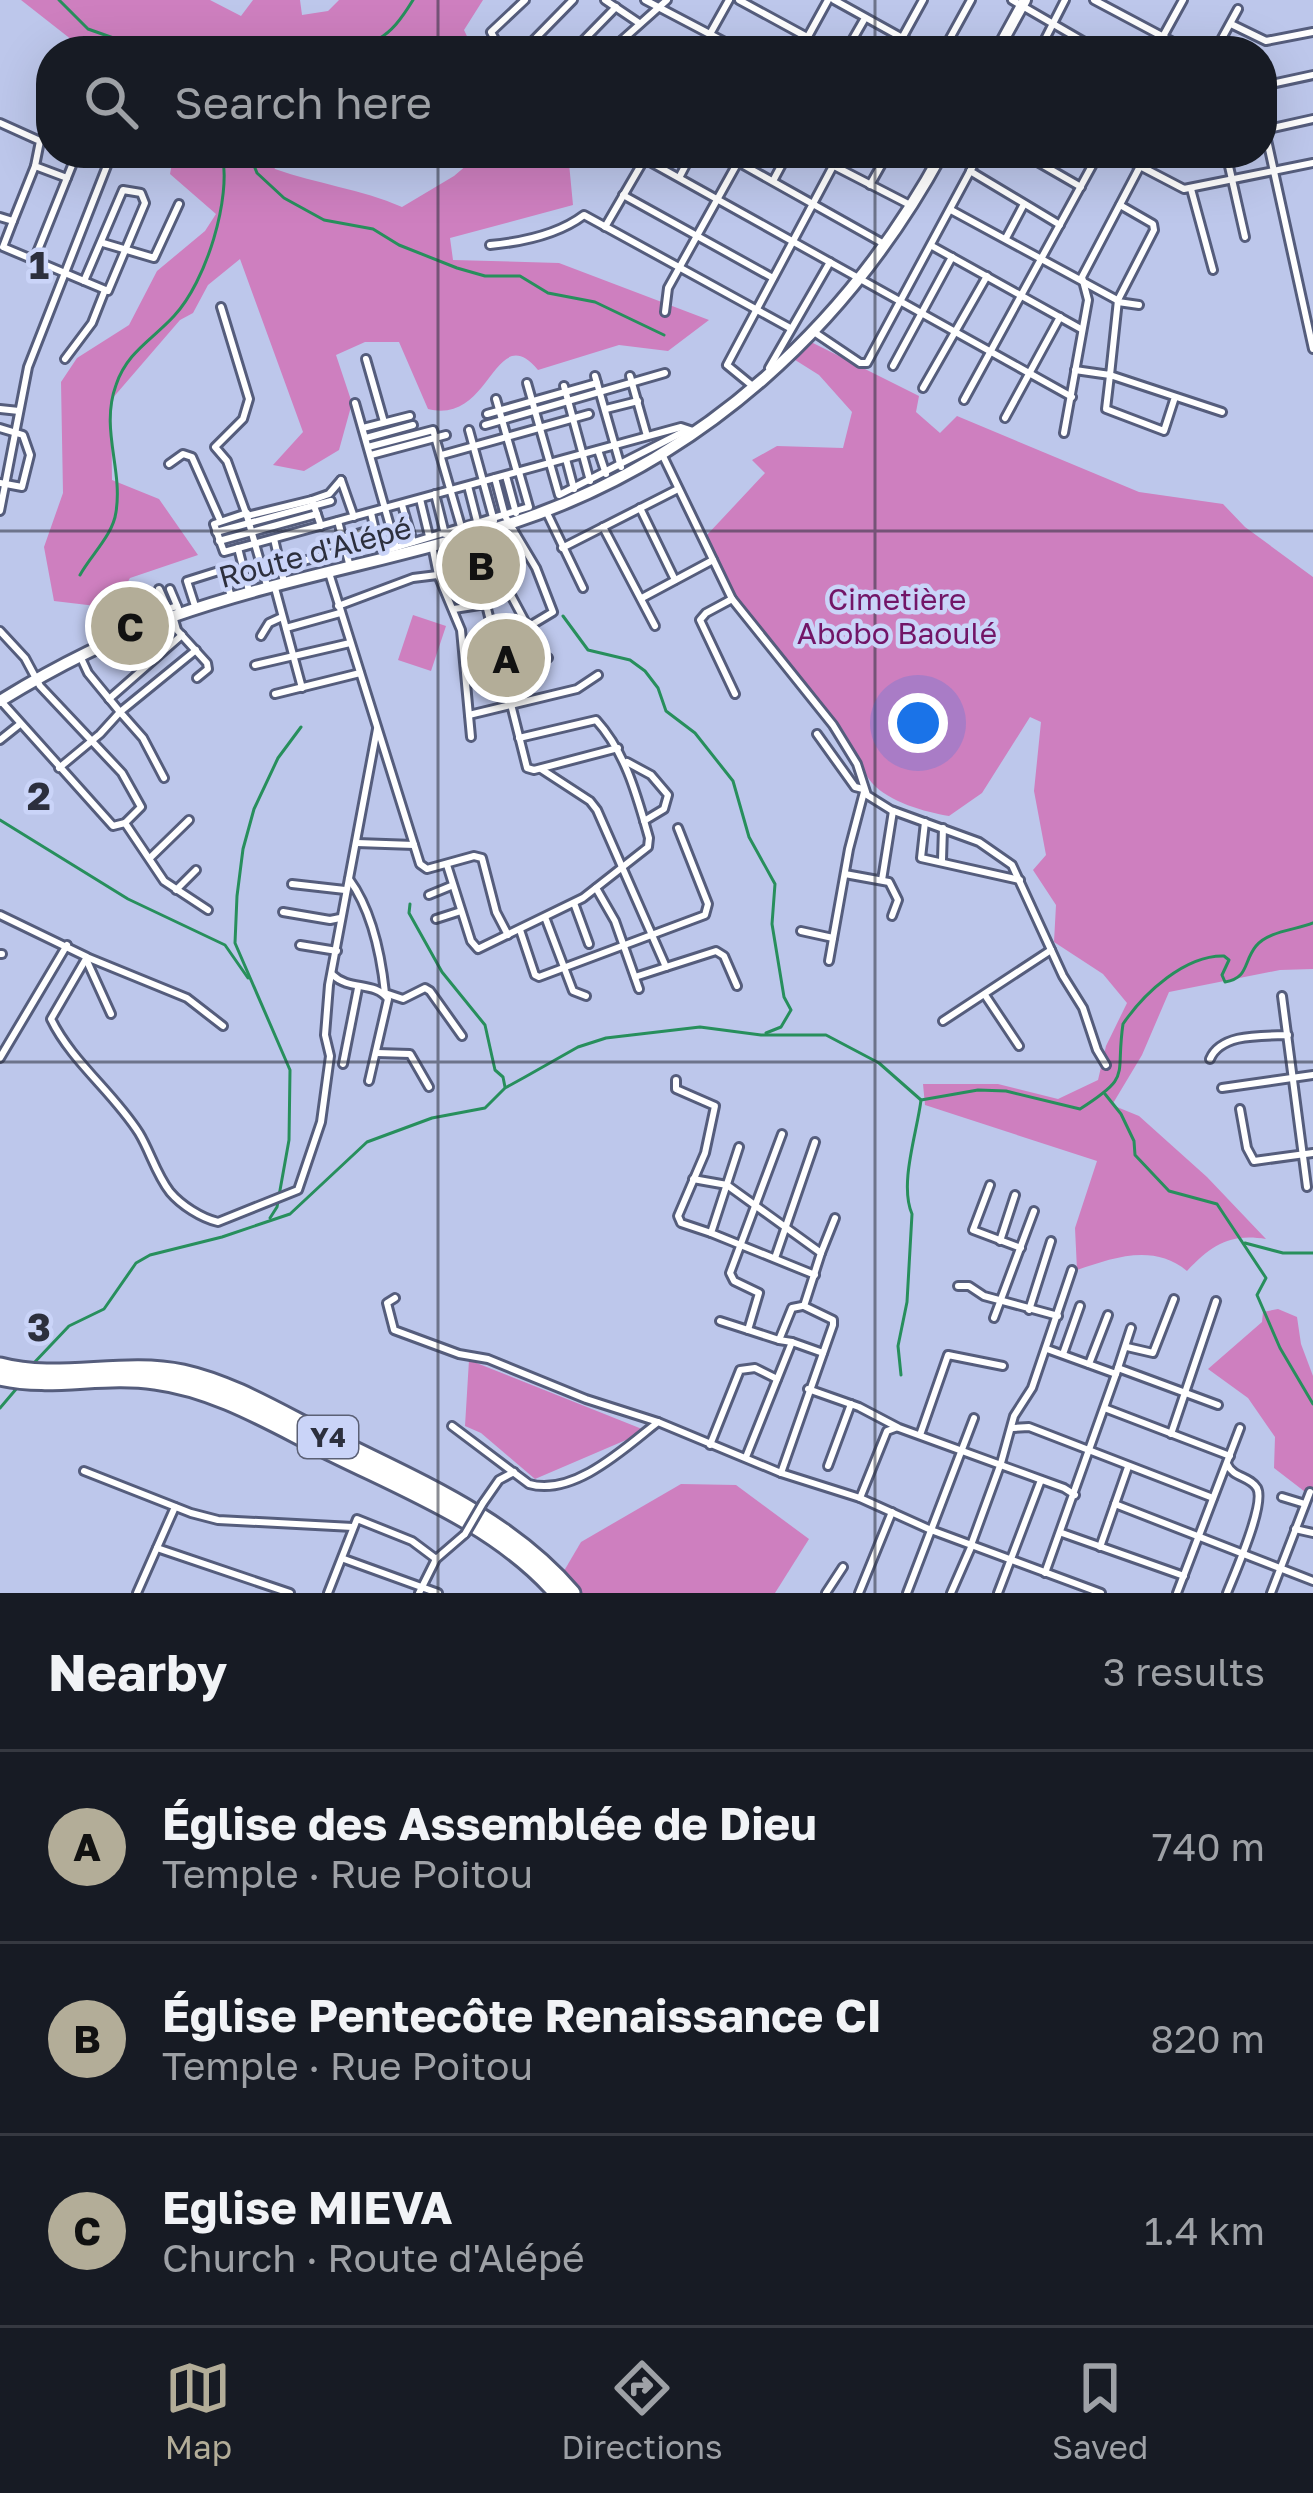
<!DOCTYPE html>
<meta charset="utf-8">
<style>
body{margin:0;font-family:"Golos Text",sans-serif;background:#242831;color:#f1f3f6}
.you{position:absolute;left:918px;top:723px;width:42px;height:42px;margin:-30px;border:9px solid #fff;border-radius:50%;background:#1a73e8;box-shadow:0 0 0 18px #1a73e833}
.badge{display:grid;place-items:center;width:78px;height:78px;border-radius:50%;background:#b3ad98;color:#111;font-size:39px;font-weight:700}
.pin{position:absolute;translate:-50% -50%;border:6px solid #fff;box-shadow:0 3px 12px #0006}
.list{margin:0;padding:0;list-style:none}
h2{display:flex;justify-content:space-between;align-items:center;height:156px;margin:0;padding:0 48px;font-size:51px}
h2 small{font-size:39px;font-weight:400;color:#9ea1a6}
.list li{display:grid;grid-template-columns:78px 1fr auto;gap:36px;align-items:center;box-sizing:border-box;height:192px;padding:0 48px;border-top:3px solid #363941}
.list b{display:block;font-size:45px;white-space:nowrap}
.list p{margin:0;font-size:39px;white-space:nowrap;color:#9ea1a6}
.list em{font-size:39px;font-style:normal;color:#9ea1a6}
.icon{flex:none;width:66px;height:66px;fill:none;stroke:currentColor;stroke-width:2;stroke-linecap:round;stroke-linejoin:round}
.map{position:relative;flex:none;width:1313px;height:1593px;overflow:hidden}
.search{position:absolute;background:#171b24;box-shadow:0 12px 48px #0002;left:36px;right:36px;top:36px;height:132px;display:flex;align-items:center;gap:30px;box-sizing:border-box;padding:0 42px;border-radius:48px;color:#9ea1a6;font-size:45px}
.sheet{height:732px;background:#171b24}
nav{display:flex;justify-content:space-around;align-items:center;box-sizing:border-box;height:168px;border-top:3px solid #363941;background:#171b24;font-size:33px;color:#9ea1a6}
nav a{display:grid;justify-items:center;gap:6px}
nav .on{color:#b3ad98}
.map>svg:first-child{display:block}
.green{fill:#ce7fbf}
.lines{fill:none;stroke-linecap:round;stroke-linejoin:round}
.stream{stroke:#278f5c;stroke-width:3}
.street-casing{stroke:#555d7c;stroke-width:12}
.secondary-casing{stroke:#555d7c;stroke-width:16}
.highway-casing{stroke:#555d7c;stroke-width:21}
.street{stroke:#fff;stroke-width:6}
.secondary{stroke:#fff;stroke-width:10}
.highway{stroke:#fff;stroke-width:15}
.street-bridge-casing{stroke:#555d7c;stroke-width:12;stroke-linecap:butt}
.street-bridge{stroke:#fff;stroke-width:6}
.grid{fill:none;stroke:#2c2f3d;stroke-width:3;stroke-opacity:0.55}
.labels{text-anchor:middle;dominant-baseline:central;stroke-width:9;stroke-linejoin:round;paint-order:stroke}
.shield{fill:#cad4f8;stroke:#5b6075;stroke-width:3}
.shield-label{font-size:27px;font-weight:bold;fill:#2c2f3d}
.street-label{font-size:30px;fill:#2c2f3d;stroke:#cad4f8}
.park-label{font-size:30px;fill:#721567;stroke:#cad4f8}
.grid-label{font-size:39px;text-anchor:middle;font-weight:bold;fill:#2c2f3d;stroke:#cad4f8;stroke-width:9;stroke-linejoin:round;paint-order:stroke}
</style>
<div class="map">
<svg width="1313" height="1593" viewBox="0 0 1313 1593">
<rect width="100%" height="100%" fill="#bdc7eb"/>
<!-- green -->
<g class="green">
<path d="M21,0H210L241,16L253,0H300L302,15L328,11L339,0H483L464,30L474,51H86Z"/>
<path d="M174,153H266L275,169C317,184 361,189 402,207L454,176L481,153H568L573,205L450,238L453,260L559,263L709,320L668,351L619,345L538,370C494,318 492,425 428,409L399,342H365L336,355L352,403L339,450L304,471L273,465L303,432L240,259L208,285L193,313L180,320L111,400L112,480L159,499L198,555L130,578L113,608L54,601L44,547L63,493L61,382L77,358L129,325L157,271L205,231L216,214L170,174Z"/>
<path d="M811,342L919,396L916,412L940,433L957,416L1139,492L1223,504L1245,527L1313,577V969L1280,970L1169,992L1142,1055L1112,1105L1139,1116L1207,1177L1266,1239C1230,1233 1211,1245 1187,1271C1153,1243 1113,1258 1077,1270L1075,1228L1097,1161L925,1105L923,1084H998L1058,1099L1098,1080L1106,1046L1127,1003L1103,974L1054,942L1056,905L1033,870L1046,855L1034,791L1041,722L1030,717L982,793L949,816C925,812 889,802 872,783C859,768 853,743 840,726C828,712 813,700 801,686C762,640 730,592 706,536L765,473L752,460L777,446L843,448L852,412L819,375L792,358Z"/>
<path d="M413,615L446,626L431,671L398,660Z"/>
<path d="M1278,1309L1297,1317L1301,1344L1313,1376V1498L1274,1468L1275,1437L1248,1398L1208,1369L1262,1322L1263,1312Z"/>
<path d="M469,1360L647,1431L535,1479L481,1433L465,1426Z"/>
<path d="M681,1484L736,1485L809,1539L775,1593H551L581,1542Z"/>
</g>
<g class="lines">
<!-- stream -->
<g class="stream">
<path d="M59,0L88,29L122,41L133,51"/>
<path d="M329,51C375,45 388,41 413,0"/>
<path d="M249,153L257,173L284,198L324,220L373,229L399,245L457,268L485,276H520L548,293L595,302L664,335"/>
<path d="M80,575C91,555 113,535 116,512C123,469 100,429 116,385C127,352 152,340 174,316C206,282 232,198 222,153"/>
<path d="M563,616L588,650L630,660L645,671L658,688L666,711L695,733L733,781L749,837L775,884L772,924L784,997L791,1010L781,1027L766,1033"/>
<path d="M0,820L128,899L225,945L248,978"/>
<path d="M410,904L409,913L442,972L485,1025L495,1070L503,1077L505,1087"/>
<path d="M1105,1094L1121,1114L1134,1141L1135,1155L1169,1191L1217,1204L1266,1278L1257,1295L1280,1348L1313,1404"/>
<path d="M270,1218L277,1207L289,1140L290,1070L235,943L237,896L243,849L254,809L278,758L301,727"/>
<path d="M1245,1243L1283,1253H1313"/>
<path d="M32,1365L69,1326L104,1309L136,1263L150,1255L222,1237L290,1214L367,1142L432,1118L485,1108L505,1088L525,1077L578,1047L606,1038L700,1027L761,1035H826L879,1063L921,1100L978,1090L1006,1091L1080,1109C1133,1075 1115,1078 1123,1024C1144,993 1185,955 1224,956L1229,960L1222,975L1225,982C1249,978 1243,962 1256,946C1268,931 1296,930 1313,923"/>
<path d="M901,1375L898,1346L907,1302L912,1214C899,1184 917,1133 921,1100"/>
<path d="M0,1408L17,1388"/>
</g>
<defs>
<g id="street">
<path d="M605,0L639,23"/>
<path d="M645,0L742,51"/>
<path d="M739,0L807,37"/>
<path d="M834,0L926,51"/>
<path d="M1012,0L1100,51"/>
<path d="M1094,0L1190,51"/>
<path d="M1231,24L1266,41L1313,32"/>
<path d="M710,34L729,0"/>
<path d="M501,51L491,32L525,0"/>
<path d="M523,51L573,0"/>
<path d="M573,51L616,7"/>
<path d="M611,51L621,41"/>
<path d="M626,51L621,41L667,0"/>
<path d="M800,51L828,0"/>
<path d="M846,51L865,18"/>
<path d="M895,51L923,0"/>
<path d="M943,51L971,0"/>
<path d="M1039,51L1065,0"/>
<path d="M1155,51L1183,0"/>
<path d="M1215,51L1238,9"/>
<path d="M1262,86L1313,75"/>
<path d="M1262,117L1313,349"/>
<path d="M0,123L40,141L35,166L67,178"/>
<path d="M1264,130L1313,119"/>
<path d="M396,153H413"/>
<path d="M634,153L1072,397"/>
<path d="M809,153L912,206"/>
<path d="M1022,153L1081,187"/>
<path d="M1115,153L1184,189L1313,163"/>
<path d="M1226,153L1245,237"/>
<path d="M738,162L886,245"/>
<path d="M970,171L1060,225"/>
<path d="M680,176L692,153"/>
<path d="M773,181L788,153"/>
<path d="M870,185L888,153"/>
<path d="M1191,189L1213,270"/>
<path d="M123,190L141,193L145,203L108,291L84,281Z"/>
<path d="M623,195L773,278"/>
<path d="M951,210L1117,300"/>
<path d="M0,217L13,221L3,247L84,281"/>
<path d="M13,221L35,166"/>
<path d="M605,227L648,153"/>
<path d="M1006,238L1024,204"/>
<path d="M103,243L154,258L179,204"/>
<path d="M490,245C522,242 559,234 584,215L790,328"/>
<path d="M932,246L1081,329"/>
<path d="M34,260L77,153"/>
<path d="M1118,302L1139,305"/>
<path d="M221,307L249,399L243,419L215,447L227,461L247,516"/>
<path d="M665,312L668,288L743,153"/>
<path d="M814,332L860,363H867L980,153"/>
<path d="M65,359L92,323L105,290"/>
<path d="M366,359L384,422"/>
<path d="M893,366L952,257"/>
<path d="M769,368L830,262"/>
<path d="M1075,370L1110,375L1118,300L1154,230L1153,224L1120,205"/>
<path d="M595,376L621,467"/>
<path d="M630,376L647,436"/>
<path d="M527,383L559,495L687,430"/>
<path d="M564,386L590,481"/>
<path d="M755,388L727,365L840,153"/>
<path d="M923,388L987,276"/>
<path d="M1175,397L1164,431L1106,409L1110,375L1222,412"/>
<path d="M496,399L517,472"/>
<path d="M964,400L1099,153"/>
<path d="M355,403L396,547"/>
<path d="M0,409L19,411"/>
<path d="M606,409L638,401"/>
<path d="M487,414L597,383"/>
<path d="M1005,418L1060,317"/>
<path d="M485,425L665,373"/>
<path d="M0,428L23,435L30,455L22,487L0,483"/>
<path d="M363,428L410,416"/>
<path d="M469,430L494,521"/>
<path d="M1064,433L1088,300L1082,277L1147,153"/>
<path d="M366,438L413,425"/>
<path d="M368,447L433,430L462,530"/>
<path d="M598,450L606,474"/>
<path d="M662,454L732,599L706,613L700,620L735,694"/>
<path d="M371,455L446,435"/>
<path d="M442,455L589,414"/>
<path d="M566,459L574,489"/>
<path d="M169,464L183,454L192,457L220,520"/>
<path d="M506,476L516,513"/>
<path d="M495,478L505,516L536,568L553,612L528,627"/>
<path d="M341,480L354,517"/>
<path d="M468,486L478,525"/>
<path d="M435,494L445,534"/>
<path d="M420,499L429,536"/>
<path d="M312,500L329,494L341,480"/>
<path d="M402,505L413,542"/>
<path d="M640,508L675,580"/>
<path d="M0,511L28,367L112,153"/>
<path d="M546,511L583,588"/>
<path d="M247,513L214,524L224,552L681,427L693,431"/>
<path d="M371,513L379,548L384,551L529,507L519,472"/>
<path d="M338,521L350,567"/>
<path d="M603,527L655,626"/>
<path d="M216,532L331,501"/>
<path d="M469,537L527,768L534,770L618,748"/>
<path d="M343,538L374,529"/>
<path d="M274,539L284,582"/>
<path d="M219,541L317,514"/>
<path d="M432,545L438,575L461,630L471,737"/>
<path d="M238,548L249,591"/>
<path d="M562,548L676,490"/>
<path d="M280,567L345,550"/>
<path d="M329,573L420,864L427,869L474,856L482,858L496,912L508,935"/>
<path d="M275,588L302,688"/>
<path d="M159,589L168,609L177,606"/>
<path d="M170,589L178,608"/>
<path d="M268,589L247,516L312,500L321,526"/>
<path d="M642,598L713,560"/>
<path d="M732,599L833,725L857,764L867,795L891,810L979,842L1012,865L1063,976L1083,1008L1097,1050L1106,1065"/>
<path d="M338,606L413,578L478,570"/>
<path d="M196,609L187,581L222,570L232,599"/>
<path d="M454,609L486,604"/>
<path d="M173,616L177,630L207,663L208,669L197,678"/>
<path d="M286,628L340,613"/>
<path d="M0,631L25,658L40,686L122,773L141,807L125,823L113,826L1,701"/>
<path d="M261,636L269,623L282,617"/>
<path d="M495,637L528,627L483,543L514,531"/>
<path d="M255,665L350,643"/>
<path d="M467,678L548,658"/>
<path d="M275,694L360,673"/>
<path d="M109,699L182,635"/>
<path d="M469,715L577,689L598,675"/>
<path d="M817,734L855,787L863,789"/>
<path d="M0,740L20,724"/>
<path d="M627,762L651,775L668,795L664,809L644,821"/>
<path d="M59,768L100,734L120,712L88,673L81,658"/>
<path d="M541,769L590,801L597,810L666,967L716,951L724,956L737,986"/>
<path d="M164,778L143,738L120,712L196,650"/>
<path d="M925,822L921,858L1020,880"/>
<path d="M125,823L164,881L208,910"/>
<path d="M357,843L414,845"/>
<path d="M150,858L189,820"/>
<path d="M942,860L943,828"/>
<path d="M447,865L471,941L478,949L583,898L648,847L649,838C637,796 626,753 596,720L519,738"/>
<path d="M845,874L889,882L898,900L892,916"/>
<path d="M349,879C371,909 381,955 385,993L403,999L425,988L430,991L462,1036"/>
<path d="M882,880L893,811"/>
<path d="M292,884L345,890"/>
<path d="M596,888L615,921L639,989"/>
<path d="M176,890L196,870"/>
<path d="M429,895L451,886"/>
<path d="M574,903L589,944"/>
<path d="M283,912L330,920L340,918"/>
<path d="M0,915L87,957L51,1019C72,1062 113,1092 139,1133C150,1151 156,1174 170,1192C181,1205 201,1218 218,1222L298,1190L321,1122L330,1056L325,1035L329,985L377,729"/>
<path d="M545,917L573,991L586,996"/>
<path d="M436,919L461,911"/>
<path d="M520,930L535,975L539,977L705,915L708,904L678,828"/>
<path d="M801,931L833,938"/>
<path d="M300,945L337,951"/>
<path d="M0,954H2"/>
<path d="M89,958L187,998L223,1026"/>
<path d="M86,959L111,1014"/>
<path d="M829,961L849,849L864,792"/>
<path d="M333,975C349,991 375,981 388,999L369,1081"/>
<path d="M635,977L666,967"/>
<path d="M985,995L1019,1046"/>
<path d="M1282,996L1307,1187"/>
<path d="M943,1021L1051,950"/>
<path d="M377,1053L410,1054L429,1087"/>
<path d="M0,1058L67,945"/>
<path d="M1210,1059C1221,1033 1262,1036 1288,1035"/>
<path d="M343,1064L358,988"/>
<path d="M676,1080V1089L715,1106L705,1153L678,1216L681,1223L711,1233"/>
<path d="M1222,1088L1313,1075"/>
<path d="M1240,1109L1247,1148L1254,1161L1313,1153"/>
<path d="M739,1147L711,1233L815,1275"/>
<path d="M693,1179L727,1185L821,1253L804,1306L833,1320V1325L781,1473"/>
<path d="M990,1185L973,1230L1021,1248"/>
<path d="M1000,1241L1015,1195"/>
<path d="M821,1253L835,1218"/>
<path d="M775,1258L815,1142"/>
<path d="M958,1286H969L984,1296L1058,1316"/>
<path d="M395,1298L387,1303L394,1330L459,1354L488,1359L586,1399L658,1422"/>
<path d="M1029,1310L1051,1241"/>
<path d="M994,1318L1034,1211"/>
<path d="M720,1321L779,1340"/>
<path d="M748,1330L759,1293L734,1281L730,1273L782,1134"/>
<path d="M792,1342L823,1353"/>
<path d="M1127,1347L1153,1353L1174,1299"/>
<path d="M1047,1349L1116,1374L1131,1328"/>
<path d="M1063,1354L1080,1306"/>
<path d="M1089,1364L1108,1315"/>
<path d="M1118,1368L1218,1405"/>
<path d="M808,1389L859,1407L899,1428L1064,1488L1075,1495"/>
<path d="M1107,1409L1230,1456"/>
<path d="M452,1426L529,1484C574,1497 626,1447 658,1422L781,1473L860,1498L931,1530L1101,1593"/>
<path d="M1013,1428L1029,1427L1213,1498"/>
<path d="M1171,1434L1216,1301"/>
<path d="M920,1435L948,1355L1003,1366"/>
<path d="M710,1445L740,1370L755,1368L777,1379"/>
<path d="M746,1457L792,1342L779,1340L792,1308L802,1306"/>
<path d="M828,1466L851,1404"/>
<path d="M84,1471L191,1513L218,1520L353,1527"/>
<path d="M1282,1497L1305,1504"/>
<path d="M860,1498L887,1431L895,1428"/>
<path d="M483,1503L499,1480L514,1472"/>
<path d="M1115,1504L1313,1581"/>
<path d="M1295,1529L1313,1533"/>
<path d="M1062,1533L1184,1576"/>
<path d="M971,1545L1001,1463L1014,1416L1032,1388L1072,1270"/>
<path d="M1100,1547L1128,1467"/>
<path d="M157,1548L290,1593"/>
<path d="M344,1559L438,1593"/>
<path d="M1045,1573L1116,1374"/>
<path d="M137,1593L175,1507"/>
<path d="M328,1593L357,1519L412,1541L436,1559"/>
<path d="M419,1593L436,1559L465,1534"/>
<path d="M826,1593L843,1567"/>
<path d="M859,1593L892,1512"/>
<path d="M907,1593L974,1418"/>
<path d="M951,1593L972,1545"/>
<path d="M998,1593L1041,1480"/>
<path d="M1177,1593L1240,1428"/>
<path d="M1227,1593C1234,1575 1266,1504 1257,1488C1250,1476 1233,1478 1227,1464"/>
<path d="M1271,1593L1310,1492"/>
</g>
<g id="secondary">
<path d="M997,51L1025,0"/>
<path d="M0,701C55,667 110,639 171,617C282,578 400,559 512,523C701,461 848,326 942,153"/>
</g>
<g id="highway">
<path d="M0,1366C59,1382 122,1360 183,1373C233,1384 280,1413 326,1436C413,1480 507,1517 572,1593"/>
<path d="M0,1377C52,1389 103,1373 155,1381C216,1389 270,1422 324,1449C404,1489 497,1524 557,1593"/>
</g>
</defs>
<!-- street casing -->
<use href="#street" class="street-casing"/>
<!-- secondary casing -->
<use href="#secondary" class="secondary-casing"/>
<!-- highway casing -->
<use href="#highway" class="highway-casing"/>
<!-- street -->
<use href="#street" class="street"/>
<!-- secondary -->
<use href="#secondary" class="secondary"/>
<!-- highway -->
<use href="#highway" class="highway"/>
<defs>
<path id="street-bridge" d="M465,1534L483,1503"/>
</defs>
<!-- street-bridge casing -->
<use href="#street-bridge" class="street-bridge-casing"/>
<!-- street-bridge -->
<use href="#street-bridge" class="street-bridge"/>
</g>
<!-- grid -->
<path class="grid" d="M438,0V51M875,0V51M438,153V1593M875,153V1593M0,531H1313M0,1062H1313"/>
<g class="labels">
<!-- shield labels -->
<rect class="shield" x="298" y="1416" width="60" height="42" rx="9"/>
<g class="shield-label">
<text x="328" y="1437">Y4</text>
</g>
<!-- street labels -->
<g class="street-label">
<text transform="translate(315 552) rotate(-15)">Route d'Alépé</text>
</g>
<!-- park labels -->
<g class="park-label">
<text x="897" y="599">Cimetière<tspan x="897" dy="34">Abobo Baoulé</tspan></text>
</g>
</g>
<g class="grid-label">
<text x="39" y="279">1</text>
<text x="39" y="810">2</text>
<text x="39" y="1341">3</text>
</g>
</svg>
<div class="you"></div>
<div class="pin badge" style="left:506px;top:658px">A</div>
<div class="pin badge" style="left:481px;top:565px">B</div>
<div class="pin badge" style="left:130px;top:626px">C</div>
<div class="search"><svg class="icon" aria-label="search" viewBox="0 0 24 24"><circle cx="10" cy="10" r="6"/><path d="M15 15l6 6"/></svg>Search here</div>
</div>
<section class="sheet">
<h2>Nearby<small>3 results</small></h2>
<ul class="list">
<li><span class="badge">A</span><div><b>Église des Assemblée de Dieu</b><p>Temple · Rue Poitou</p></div><em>740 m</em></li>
<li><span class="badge">B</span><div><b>Église Pentecôte Renaissance CI</b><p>Temple · Rue Poitou</p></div><em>820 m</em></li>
<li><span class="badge">C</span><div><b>Eglise MIEVA</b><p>Church · Route d'Alépé</p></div><em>1.4 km</em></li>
</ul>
</section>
<nav>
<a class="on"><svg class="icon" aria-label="map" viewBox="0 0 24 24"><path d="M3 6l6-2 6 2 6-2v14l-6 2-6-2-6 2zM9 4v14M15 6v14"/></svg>Map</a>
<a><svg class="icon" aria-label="directions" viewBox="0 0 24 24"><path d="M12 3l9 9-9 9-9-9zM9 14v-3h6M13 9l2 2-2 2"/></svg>Directions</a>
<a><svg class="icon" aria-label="saved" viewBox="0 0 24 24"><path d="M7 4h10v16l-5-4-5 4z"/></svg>Saved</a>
</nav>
